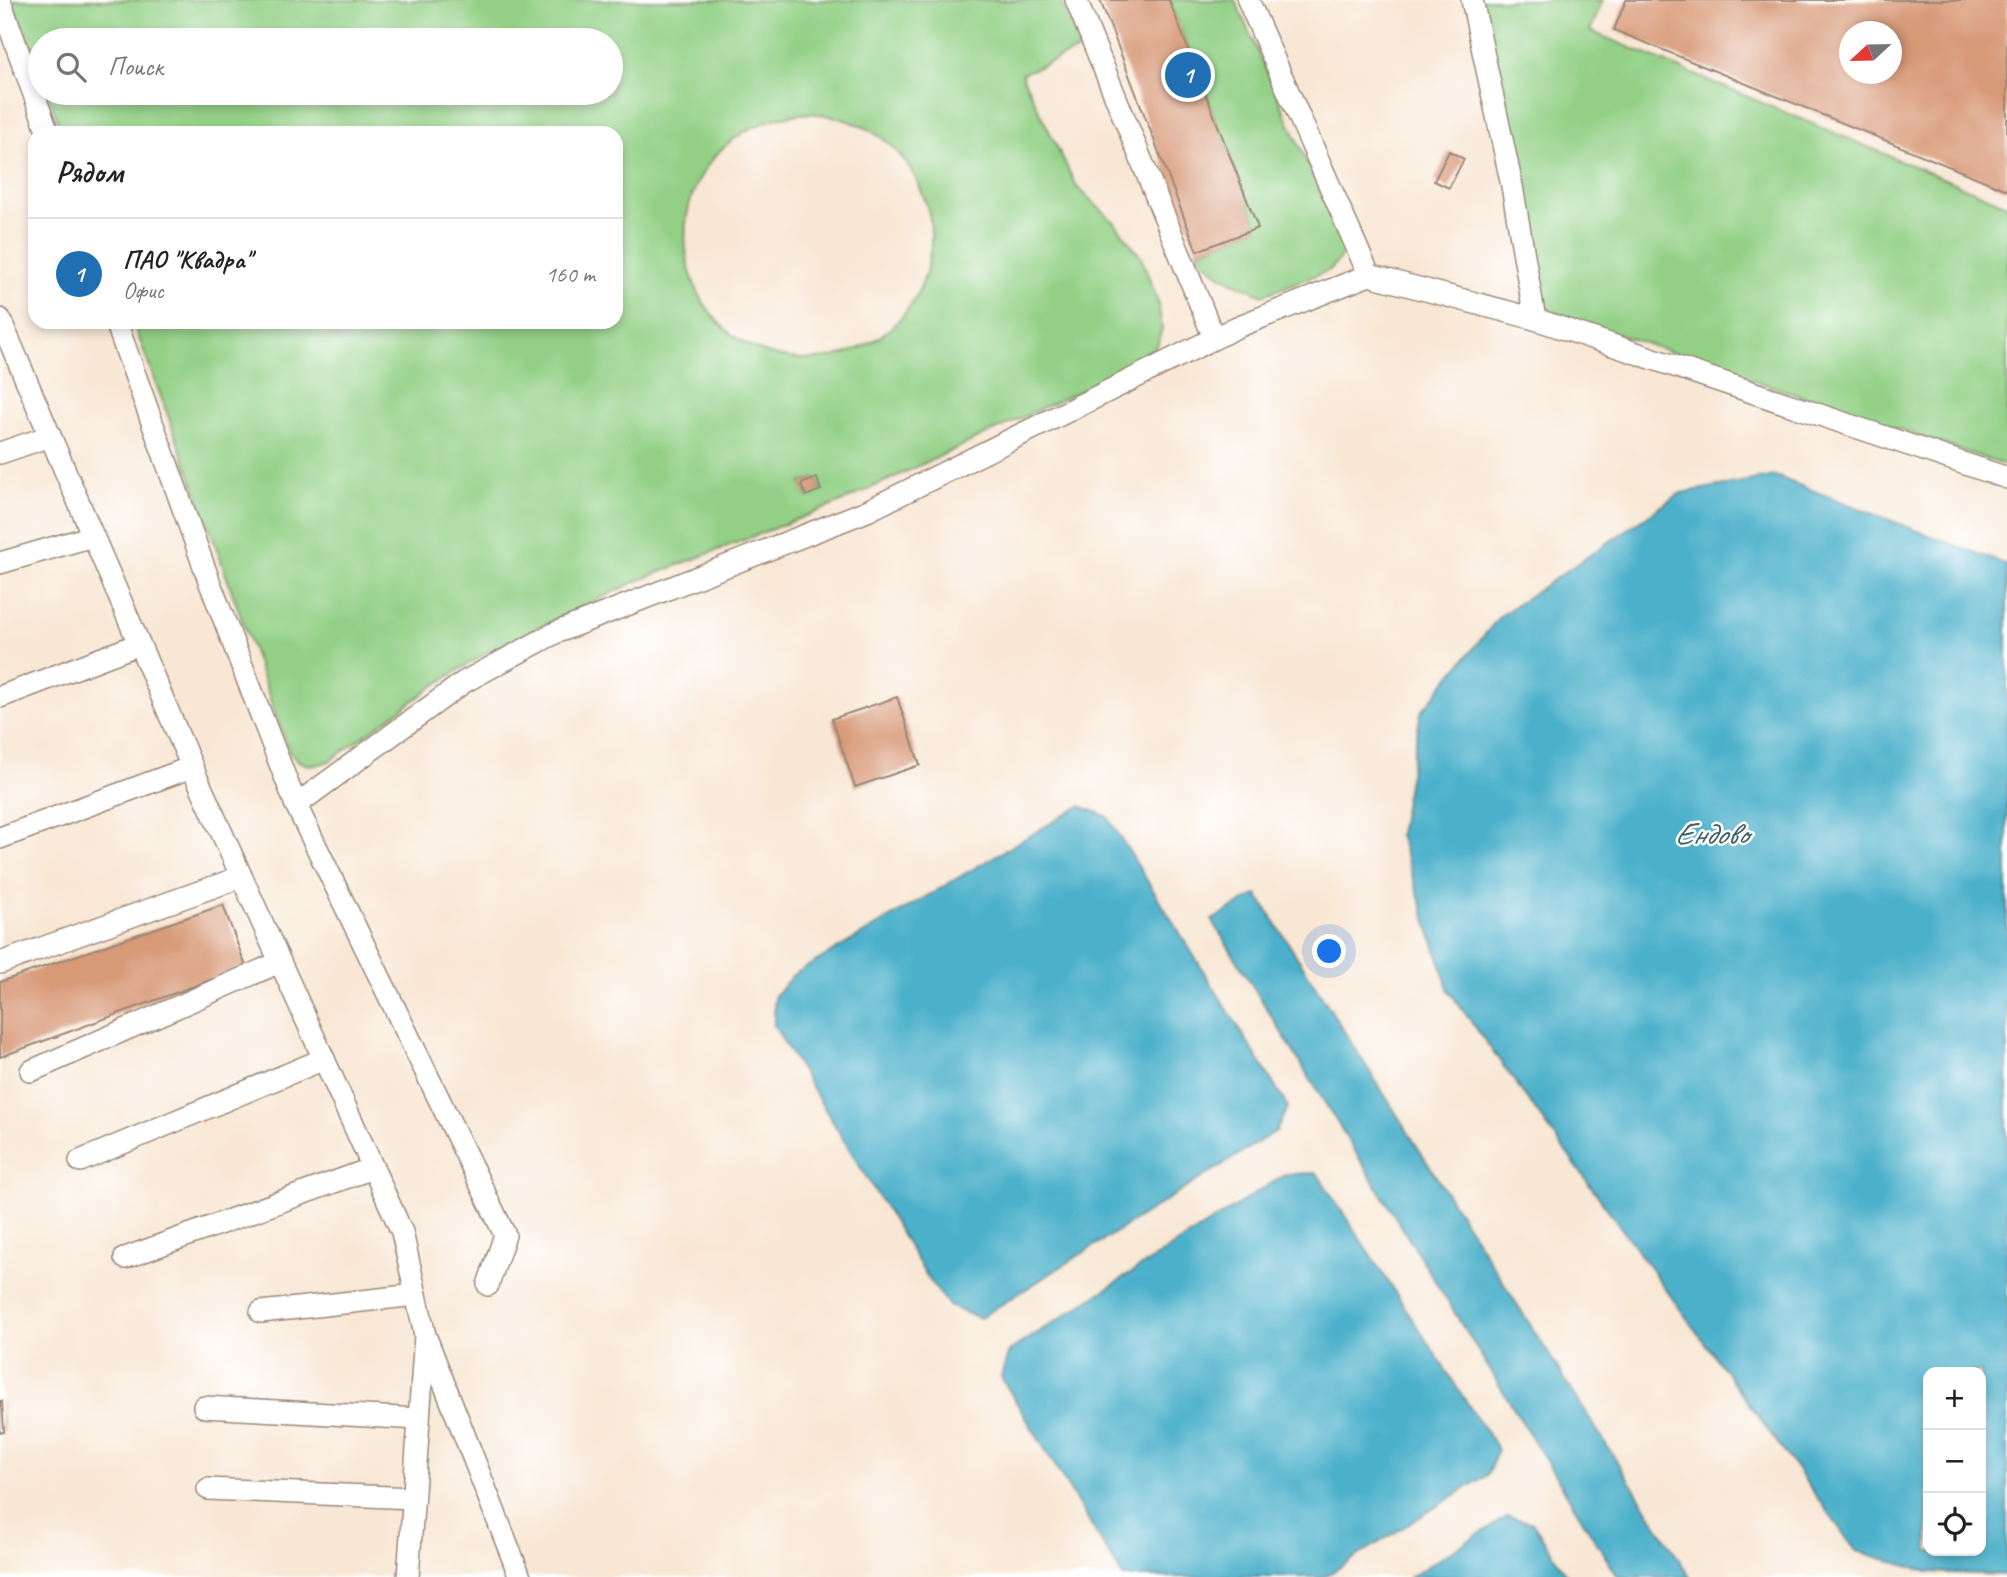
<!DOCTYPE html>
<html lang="ru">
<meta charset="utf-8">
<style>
body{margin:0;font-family:Caveat,sans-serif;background:#f6f6f6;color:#222}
.controls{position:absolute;right:21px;bottom:21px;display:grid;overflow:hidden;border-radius:14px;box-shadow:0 4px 10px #0003}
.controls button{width:63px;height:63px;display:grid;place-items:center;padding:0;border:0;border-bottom:2px solid #e0e0e0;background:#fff;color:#222;font:35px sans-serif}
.compass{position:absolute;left:1839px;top:21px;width:63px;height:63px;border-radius:50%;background:#fff;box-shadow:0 4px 10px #0003;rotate:248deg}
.you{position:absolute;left:1330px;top:952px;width:24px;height:24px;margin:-18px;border:5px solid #fff;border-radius:50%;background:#1a73e8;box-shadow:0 0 0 10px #1a73e833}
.badge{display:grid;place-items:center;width:46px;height:46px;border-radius:50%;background:#1f6fb2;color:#fff;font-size:23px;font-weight:700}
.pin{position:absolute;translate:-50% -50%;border:4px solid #fff;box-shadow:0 2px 7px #0006}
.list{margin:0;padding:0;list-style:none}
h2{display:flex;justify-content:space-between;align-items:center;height:91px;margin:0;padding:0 28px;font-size:30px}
h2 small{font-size:23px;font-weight:400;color:#767676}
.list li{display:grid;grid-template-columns:46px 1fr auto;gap:21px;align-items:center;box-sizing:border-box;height:112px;padding:0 28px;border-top:2px solid #e0e0e0}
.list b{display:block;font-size:26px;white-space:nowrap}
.list p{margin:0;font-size:23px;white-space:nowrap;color:#767676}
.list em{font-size:23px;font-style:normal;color:#767676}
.icon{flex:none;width:38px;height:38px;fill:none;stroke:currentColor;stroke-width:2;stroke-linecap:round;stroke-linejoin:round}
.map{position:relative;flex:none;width:2007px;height:1577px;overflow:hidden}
.search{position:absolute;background:#fff;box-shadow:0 4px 10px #0003;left:28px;top:28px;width:595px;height:77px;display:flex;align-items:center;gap:18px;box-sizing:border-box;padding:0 24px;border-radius:38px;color:#767676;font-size:26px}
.panel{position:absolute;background:#fff;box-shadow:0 4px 10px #0003;left:28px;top:126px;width:595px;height:203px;border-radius:21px}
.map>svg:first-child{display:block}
.green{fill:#93d086;stroke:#677d52;stroke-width:2;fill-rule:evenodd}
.water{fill:#4bb0ca;stroke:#436d74;stroke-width:2;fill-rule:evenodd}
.building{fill:#d89977;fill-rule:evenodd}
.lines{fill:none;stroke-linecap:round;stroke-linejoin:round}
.service-casing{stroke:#9a8879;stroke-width:24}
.service{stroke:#fff;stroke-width:21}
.labels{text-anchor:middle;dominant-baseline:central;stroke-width:5;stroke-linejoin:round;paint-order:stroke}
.water-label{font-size:32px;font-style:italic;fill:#416063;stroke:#fff}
</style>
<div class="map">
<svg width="2007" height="1577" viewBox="0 0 2007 1577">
<rect width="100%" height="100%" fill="#fff"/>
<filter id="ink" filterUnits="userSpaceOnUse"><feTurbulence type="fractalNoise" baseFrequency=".0143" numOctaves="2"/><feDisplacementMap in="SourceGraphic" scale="14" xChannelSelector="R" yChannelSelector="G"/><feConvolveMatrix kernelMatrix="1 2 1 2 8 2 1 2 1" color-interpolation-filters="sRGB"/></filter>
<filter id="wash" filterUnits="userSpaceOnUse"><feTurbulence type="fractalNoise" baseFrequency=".00686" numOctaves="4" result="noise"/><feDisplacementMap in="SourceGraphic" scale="28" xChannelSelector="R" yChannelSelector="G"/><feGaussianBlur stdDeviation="1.57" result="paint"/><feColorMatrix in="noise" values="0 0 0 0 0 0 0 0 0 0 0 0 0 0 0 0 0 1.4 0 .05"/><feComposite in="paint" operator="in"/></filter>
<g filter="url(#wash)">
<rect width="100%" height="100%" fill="#f8e7d4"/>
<!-- green -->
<g class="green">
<path d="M13,0H1060L1081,49L1021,74L1076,186L1115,223L1141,257L1158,302L1162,328L1157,346L1081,390L839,503L637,581L493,649L435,685L331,760C313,768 302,767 289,752L198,496L133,322H616V133H62L48,93H611V40H40V73ZM809,113C868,118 907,146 926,203C939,241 927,288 901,318C878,344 842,360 807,359C653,357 636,127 809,113ZM817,478L821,490L806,496L801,483Z"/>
<path d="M1169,0H1235L1346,251L1330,270L1263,295C1238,284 1212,276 1197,252L1258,228Z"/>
<path d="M1480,0H1603L1590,31L2007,205V466L1544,309Z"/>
</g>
<!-- water -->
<g class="water">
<path d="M1775,476L2007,565V1575L1928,1572L1856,1551L1449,991L1399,834L1421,712L1500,616L1681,493ZM1928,1372H1981V1551H1928Z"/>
<path d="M1080,806L1107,816L1288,1107L1276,1131L980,1318L950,1307L930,1281L774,1026V997L793,975Z"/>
<path d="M1257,894L1690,1577H1618L1212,920Z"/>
<path d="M1317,1173L1498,1450L1487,1475L1324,1577H1123L1001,1377L1009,1351L1286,1174Z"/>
<path d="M1508,1516L1533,1523L1568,1577H1410Z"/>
</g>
<g id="blocks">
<!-- building -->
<g class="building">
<path d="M1100,0H1169L1258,228L1197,251Z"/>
<path d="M1626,0H2007V190L1614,30ZM1850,32H1892V74H1850Z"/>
<path d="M1449,151L1464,159L1449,188L1434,181Z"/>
<path d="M817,478L821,490L806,496L801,484Z"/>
<path d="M897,697L920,765L855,787L832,719Z"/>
<path d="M223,905L246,967L0,1057V982Z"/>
<path d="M0,1401H2L4,1432L0,1433Z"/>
</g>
</g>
</g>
<g filter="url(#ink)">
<use href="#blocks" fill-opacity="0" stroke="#9a8879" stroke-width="2"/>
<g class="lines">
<defs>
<g id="service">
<path d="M1076,0L1214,338"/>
<path d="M1248,0L1369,275L1535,319"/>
<path d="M1472,0L1512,186L1535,319L2007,478"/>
<path d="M0,1L48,133"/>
<path d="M0,319L192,767L402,1232L425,1335L408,1577"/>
<path d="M116,322L211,586L296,805L505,1235L488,1285"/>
<path d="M0,453L50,436"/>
<path d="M0,563L93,536"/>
<path d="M0,697L139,644"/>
<path d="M296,805L464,682L555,633L867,511L1237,327L1369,275"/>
<path d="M0,838L192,767"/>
<path d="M0,963L241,877"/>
<path d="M31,1071L280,962"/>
<path d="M80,1161L324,1059"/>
<path d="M125,1258L373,1168"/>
<path d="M261,1312L416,1295"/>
<path d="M427,1340L520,1577"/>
<path d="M204,1407L419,1419"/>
<path d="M208,1489L413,1498"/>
</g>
</defs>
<!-- service casing -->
<use href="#service" class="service-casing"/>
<!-- service -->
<use href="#service" class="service"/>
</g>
</g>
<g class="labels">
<!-- water labels -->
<g class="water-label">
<text x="1711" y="833">Ендово</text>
</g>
</g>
</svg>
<div class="controls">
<button>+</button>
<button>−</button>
<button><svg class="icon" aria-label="locate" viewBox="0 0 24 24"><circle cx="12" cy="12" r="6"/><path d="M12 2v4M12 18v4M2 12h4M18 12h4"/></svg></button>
</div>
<svg class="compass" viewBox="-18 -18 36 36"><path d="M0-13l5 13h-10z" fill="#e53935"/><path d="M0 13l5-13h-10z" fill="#767676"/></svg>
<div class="you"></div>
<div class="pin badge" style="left:1188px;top:75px">1</div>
<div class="search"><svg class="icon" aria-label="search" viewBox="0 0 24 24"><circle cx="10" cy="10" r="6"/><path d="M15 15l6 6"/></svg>Поиск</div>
<section class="panel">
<h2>Рядом<small></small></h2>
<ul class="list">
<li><span class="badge">1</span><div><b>ПАО &quot;Квадра&quot;</b><p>Офис</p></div><em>160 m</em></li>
</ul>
</section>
</div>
